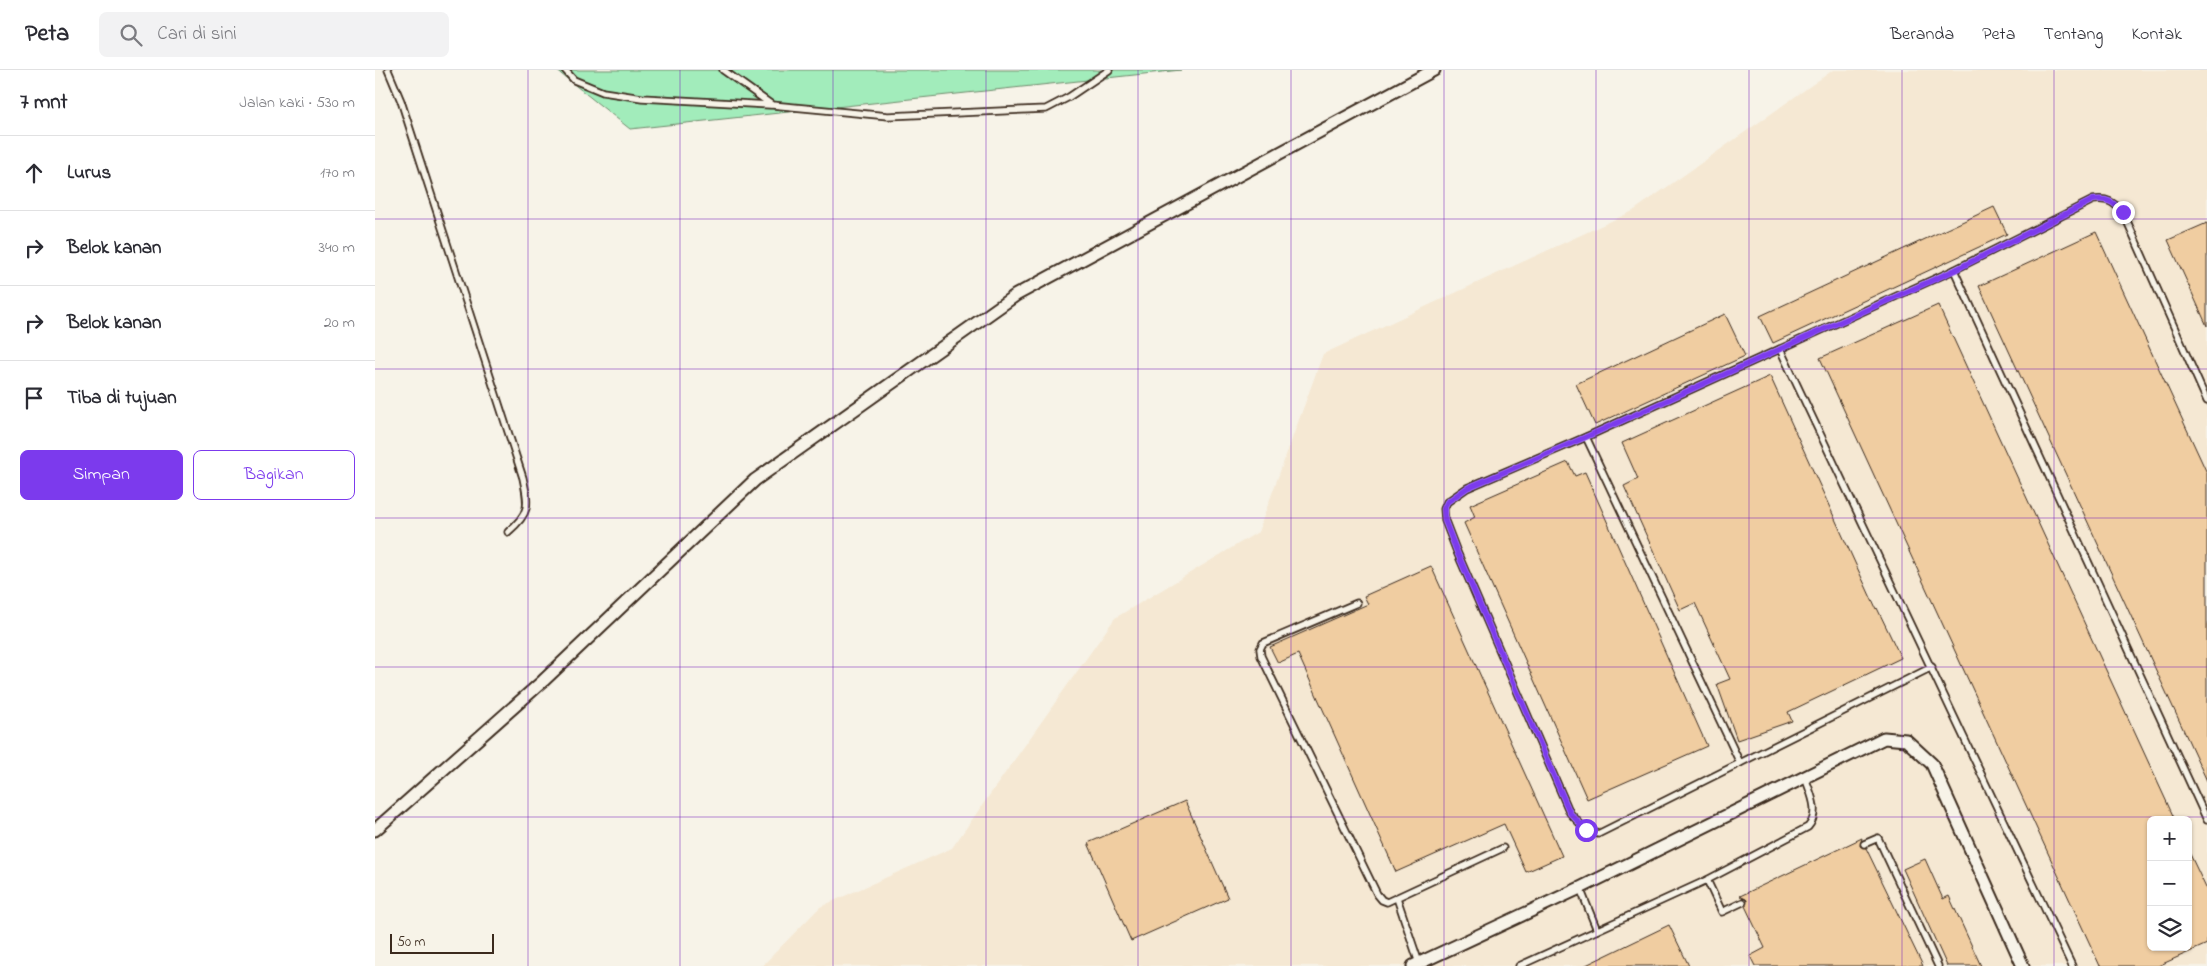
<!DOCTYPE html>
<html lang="id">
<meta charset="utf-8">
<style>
body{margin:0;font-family:"Indie Flower",sans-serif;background:#f2f2f3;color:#2b2b33}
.controls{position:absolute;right:15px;bottom:15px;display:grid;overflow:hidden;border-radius:8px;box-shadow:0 1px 4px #0004}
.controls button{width:45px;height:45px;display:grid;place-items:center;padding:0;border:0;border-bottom:1px solid #e1e1e2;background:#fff;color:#2b2b33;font:25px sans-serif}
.scale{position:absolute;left:15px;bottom:12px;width:104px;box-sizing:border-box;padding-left:5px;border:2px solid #3b2a1e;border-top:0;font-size:14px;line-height:18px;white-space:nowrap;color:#3b2a1e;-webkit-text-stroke:4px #f7f3e8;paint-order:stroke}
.stop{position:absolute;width:15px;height:15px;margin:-11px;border:4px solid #7c3aed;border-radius:50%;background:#fff}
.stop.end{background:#7c3aed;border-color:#fff;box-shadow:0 1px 5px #0008}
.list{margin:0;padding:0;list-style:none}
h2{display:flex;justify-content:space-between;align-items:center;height:65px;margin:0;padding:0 20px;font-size:21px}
h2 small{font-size:16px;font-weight:400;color:#7c7c81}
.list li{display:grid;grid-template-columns:32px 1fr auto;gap:15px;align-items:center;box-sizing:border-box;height:75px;padding:0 20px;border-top:1px solid #e1e1e2}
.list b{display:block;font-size:19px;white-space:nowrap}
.list em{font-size:16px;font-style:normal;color:#7c7c81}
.actions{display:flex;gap:10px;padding:15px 20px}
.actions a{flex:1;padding:11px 0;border:1px solid #7c3aed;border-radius:8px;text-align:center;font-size:18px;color:#7c3aed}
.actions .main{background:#7c3aed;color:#fff}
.icon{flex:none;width:28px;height:28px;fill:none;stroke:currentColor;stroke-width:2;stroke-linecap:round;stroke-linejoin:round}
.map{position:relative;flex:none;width:1832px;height:896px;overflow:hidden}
header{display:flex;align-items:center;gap:30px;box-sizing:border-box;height:70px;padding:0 25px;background:#fff;border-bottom:1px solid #e1e1e2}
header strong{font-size:24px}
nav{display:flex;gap:28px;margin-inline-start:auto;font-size:18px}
.search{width:350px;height:45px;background:#f2f2f3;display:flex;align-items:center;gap:12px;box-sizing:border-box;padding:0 18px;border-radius:8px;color:#7c7c81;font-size:19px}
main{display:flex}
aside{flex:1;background:#fff}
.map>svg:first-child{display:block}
.built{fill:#f5e8d3;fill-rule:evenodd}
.green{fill:#a2ecbb;stroke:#6e8b6c}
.building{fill:#f0cda1;stroke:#3b2a1e}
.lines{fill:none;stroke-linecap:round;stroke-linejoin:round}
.lane-casing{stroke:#3b2a1e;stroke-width:9}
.street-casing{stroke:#3b2a1e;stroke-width:15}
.lane{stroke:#f7f3e8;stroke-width:5.5}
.street{stroke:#f7f3e8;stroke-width:11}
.route{stroke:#7c3aed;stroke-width:6}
.grid{fill:none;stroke:#7b2cbf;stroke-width:1;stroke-opacity:0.55}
</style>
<header>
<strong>Peta</strong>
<div class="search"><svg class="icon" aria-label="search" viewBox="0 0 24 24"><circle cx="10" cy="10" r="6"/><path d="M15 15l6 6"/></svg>Cari di sini</div>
<nav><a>Beranda</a><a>Peta</a><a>Tentang</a><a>Kontak</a></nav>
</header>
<main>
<aside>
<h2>7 mnt<small>Jalan kaki · 530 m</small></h2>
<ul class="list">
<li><svg class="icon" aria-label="ahead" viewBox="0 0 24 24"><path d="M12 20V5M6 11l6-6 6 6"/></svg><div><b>Lurus</b></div><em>170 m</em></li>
<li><svg class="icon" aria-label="right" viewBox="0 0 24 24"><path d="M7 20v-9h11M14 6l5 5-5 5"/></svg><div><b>Belok kanan</b></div><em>340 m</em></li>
<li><svg class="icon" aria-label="right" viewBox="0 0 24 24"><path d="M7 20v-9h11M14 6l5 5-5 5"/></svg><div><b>Belok kanan</b></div><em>20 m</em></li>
<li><svg class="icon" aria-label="arrive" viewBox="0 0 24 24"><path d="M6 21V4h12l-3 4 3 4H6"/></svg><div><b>Tiba di tujuan</b></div></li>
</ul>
<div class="actions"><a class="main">Simpan</a><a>Bagikan</a></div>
</aside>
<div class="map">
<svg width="1832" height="896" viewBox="0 0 1832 896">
<rect width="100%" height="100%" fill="#f7f3e8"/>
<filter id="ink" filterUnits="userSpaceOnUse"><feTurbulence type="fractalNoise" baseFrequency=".02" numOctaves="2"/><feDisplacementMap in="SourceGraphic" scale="10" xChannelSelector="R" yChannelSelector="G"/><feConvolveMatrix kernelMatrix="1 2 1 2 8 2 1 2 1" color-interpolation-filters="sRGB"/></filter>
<g filter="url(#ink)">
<!-- built -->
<path class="built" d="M1458,0H1832V896H387L445,837L577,778L740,548L883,462L948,284L1258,141ZM1776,750H1813V877H1776Z"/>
<!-- green -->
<path class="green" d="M181,0H806L255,59Z"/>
<!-- building -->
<g class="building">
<path d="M1619,137L1632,164L1398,273L1385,246Z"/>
<path d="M1832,153V256L1793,170Z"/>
<path d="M1721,162L1832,403V711L1604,216Z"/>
<path d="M1563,235L1800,750H1776V877H1813V780L1832,820V874L1783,896H1725L1445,288Z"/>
<path d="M1350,244L1370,286L1220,355L1201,314Z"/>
<path d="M1395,306L1501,539L1502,538L1526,588L1413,642L1417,651L1362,670L1342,614L1355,609L1320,533L1305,540L1249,416L1263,409L1247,373Z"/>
<path d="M1193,392L1200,406L1210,402L1332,676L1212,729L1089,453L1100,447L1095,435Z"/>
<path d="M1056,496L1187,786L1151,802L1129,754L1021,802L923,584L903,593L895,577L993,534L989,526Z"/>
<path d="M810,731L853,828L756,871L713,773Z"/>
<path d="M1487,768L1485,776L1491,778L1548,896H1380L1375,886L1390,878L1370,836L1372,830L1365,826Z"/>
<path d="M1550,789L1568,829L1574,826L1606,896H1572L1528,799Z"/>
<path d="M1294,855L1314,896H1209Z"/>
</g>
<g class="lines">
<defs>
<g id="lane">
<path d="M13,0L26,31L148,408C154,436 155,443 133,462"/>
<path d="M190,0L199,10L228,22L267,28L395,35"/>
<path d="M348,0L397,35L513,46L671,39L694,27L734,0"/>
<path d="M1579,200L1832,750"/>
<path d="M1405,279L1697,896"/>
<path d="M1211,367L1365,693"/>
<path d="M982,533L888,573L885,579L886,586L1002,824L1007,830L1012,832L1128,778"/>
<path d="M1557,597L1223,764L1211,760L1195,743L1082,482L1070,451L1069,439L1072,432L1092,418L1211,367L1579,200L1718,130C1733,128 1738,132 1748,142L1832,331"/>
<path d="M1489,774L1503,768L1563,896"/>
<path d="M1332,810L1347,842L1368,832"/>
<path d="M1205,818L1222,860"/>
<path d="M1022,828L1044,893"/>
<path d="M1144,896L1332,810L1433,757C1446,742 1435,723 1430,707"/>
</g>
<g id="street">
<path d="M0,760L168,611L380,410L641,225L1059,0"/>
<path d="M1038,896L1205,818L1509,668L1531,670L1557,694L1648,896"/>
</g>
</defs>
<!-- lane casing -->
<use href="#lane" class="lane-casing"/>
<!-- street casing -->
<use href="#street" class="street-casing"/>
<!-- lane -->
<use href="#lane" class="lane"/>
<!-- street -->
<use href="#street" class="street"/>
</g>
</g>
<g class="lines" filter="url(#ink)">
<!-- route -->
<path class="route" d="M1211,760L1195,743L1082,482L1070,451L1069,439L1072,432L1092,418L1211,367L1580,200L1718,130C1733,128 1738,132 1748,142"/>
</g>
<!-- grid -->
<path class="grid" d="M153,0V896M305,0V896M458,0V896M611,0V896M763,0V896M916,0V896M1069,0V896M1221,0V896M1374,0V896M1527,0V896M1679,0V896M0,149H1832M0,299H1832M0,448H1832M0,597H1832M0,747H1832"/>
</svg>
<div class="controls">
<button>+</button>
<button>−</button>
<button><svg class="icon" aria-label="layers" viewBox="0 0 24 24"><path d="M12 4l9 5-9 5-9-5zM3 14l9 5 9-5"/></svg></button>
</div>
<div class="scale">50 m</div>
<div class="stop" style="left:1211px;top:760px"></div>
<div class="stop end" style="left:1748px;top:142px"></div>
</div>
</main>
